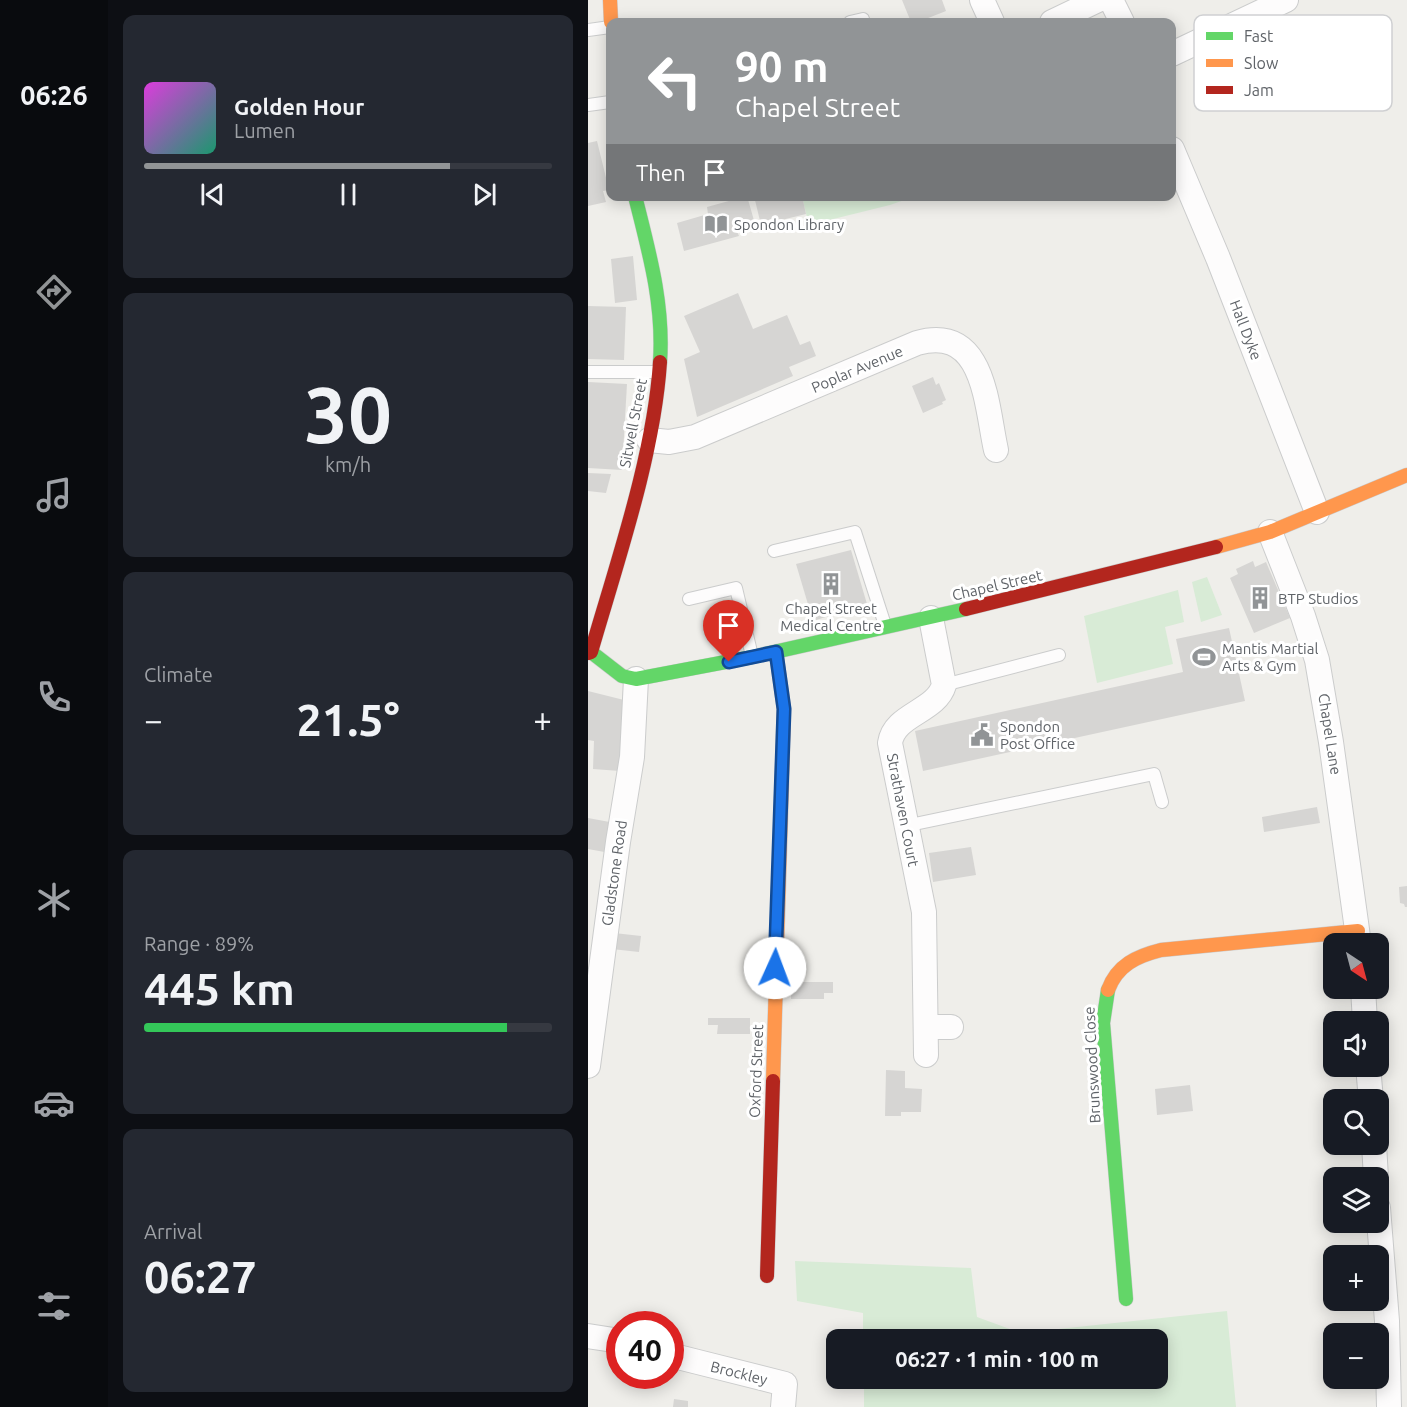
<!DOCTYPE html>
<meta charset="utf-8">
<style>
body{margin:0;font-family:Ubuntu,sans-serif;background:#242831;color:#f1f3f6;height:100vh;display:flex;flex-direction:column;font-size:22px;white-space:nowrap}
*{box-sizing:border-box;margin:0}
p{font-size:20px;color:#9ea1a6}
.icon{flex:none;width:33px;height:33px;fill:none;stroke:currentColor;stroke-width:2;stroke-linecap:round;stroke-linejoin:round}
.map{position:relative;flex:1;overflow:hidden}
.side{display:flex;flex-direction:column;gap:15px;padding:15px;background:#0d0f14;width:480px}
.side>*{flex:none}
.hud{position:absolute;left:18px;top:18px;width:570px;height:183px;border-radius:12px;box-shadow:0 3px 15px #0003;background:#919496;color:#fff;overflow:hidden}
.needle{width:39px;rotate:144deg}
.tools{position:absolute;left:735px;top:933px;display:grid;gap:12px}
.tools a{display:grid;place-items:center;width:66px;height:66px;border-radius:12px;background:#171b24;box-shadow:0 3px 15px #0003;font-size:30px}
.speed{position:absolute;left:18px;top:1311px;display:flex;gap:12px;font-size:30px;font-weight:700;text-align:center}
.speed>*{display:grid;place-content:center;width:78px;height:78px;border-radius:50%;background:#171b24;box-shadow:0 3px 15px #0003;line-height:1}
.speed .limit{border:9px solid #d22;background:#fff;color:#111}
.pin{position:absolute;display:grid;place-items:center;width:51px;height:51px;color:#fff;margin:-62px -26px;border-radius:50% 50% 50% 0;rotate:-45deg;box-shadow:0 0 6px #0007}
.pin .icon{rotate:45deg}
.me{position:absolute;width:66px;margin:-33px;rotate:2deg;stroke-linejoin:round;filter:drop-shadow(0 0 4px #0008)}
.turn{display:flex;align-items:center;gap:21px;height:126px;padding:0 30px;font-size:27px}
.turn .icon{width:78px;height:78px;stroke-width:2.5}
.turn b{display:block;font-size:42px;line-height:51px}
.then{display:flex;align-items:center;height:57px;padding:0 30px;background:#0003;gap:12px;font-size:22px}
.big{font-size:45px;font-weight:700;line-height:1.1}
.side .tile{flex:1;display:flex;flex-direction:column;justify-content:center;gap:9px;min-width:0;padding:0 21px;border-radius:12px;background:#242831}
.side .dial{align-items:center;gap:0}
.dial b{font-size:78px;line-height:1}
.song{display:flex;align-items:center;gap:18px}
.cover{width:72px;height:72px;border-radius:9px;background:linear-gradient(135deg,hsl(300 70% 55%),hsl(160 70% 35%))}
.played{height:6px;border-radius:3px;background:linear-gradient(90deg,#919496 75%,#363941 75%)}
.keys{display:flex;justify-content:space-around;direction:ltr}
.heat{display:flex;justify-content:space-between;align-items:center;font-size:33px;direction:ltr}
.charge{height:9px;border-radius:4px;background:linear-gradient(90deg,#34c759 89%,#363941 0)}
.trip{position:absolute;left:238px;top:1329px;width:342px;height:60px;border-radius:12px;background:#171b24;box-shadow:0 3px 15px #0003;font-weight:700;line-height:60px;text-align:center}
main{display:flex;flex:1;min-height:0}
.tab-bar{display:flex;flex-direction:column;width:108px;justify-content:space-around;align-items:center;background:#090b0e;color:#9ea1a6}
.tab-bar .icon{width:42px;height:42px}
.tab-bar .on{color:#919496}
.tab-bar b{font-size:27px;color:#f1f3f6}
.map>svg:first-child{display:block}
</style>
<main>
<nav class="tab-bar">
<b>06:26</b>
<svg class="icon on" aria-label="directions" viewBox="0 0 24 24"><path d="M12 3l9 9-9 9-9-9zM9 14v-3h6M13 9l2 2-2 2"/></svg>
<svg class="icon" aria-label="music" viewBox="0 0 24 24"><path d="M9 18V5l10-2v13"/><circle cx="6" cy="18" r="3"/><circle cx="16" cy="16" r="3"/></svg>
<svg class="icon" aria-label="phone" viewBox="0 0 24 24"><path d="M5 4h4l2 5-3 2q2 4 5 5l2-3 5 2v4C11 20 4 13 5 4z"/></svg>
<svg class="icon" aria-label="climate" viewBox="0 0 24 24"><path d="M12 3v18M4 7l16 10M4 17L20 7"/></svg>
<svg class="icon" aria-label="car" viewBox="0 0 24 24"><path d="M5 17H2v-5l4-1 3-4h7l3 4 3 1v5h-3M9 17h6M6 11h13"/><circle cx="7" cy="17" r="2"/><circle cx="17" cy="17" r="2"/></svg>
<svg class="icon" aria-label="filters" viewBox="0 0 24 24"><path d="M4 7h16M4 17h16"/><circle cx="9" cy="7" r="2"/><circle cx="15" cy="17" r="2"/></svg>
</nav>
<section class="side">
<div class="tile">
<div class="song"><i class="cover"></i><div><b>Golden Hour</b><p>Lumen</p></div></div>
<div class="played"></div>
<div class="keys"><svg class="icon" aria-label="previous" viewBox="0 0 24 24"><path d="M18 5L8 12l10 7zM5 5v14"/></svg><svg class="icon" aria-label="pause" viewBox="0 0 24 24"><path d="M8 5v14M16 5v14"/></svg><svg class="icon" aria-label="next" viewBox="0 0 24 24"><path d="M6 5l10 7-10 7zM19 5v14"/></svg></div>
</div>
<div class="tile dial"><b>30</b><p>km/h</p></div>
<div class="tile"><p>Climate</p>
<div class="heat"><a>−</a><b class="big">21.5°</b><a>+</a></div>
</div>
<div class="tile"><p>Range · 89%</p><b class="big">445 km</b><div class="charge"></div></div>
<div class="tile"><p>Arrival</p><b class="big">06:27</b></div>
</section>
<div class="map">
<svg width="819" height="1407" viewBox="0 0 819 1407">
<rect width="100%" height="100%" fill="#efeeea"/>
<!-- green -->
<g fill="#d8ebd6">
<path d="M214,197H325L302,205L221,225Z"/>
<path d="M619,577L634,615L613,622L604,582Z"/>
<path d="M590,590L596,622L577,627L585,664L509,683L496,616Z"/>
<path d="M207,1261L383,1268L389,1317L433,1333L639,1311L648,1407H276V1379L570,1378V1340L275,1339V1313L209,1301Z"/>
</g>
<!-- building -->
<g fill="#d6d5d3">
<path d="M314,0H354L358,11L330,22H323Z"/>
<path d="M9,141L21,190L15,191L18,202L0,206V143Z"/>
<path d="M159,196L167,224L148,229L151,236L96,251L89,223L120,214L119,207Z"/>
<path d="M166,196H214L218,214L173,225Z"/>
<path d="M45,256L49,300L27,303L23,259Z"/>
<path d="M150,293L165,329L199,315L212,345L222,341L228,356L201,367L205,376L109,417L96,359L112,352L96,316Z"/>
<path d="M0,306L38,307L36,360L0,359Z"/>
<path d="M345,377L348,385L351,383L358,400L354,402L355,404L335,413L324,386Z"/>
<path d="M0,382L39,384L34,470L0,468Z"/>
<path d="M0,473L23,474L18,493L0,491Z"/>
<path d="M263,550L279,604L225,621L208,564Z"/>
<path d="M665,561L667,567L678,562L702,618L666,633L642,578L650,574L648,569Z"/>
<path d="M641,628L657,701L335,771L327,731L595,672L588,639Z"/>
<path d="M0,691L36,700L32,771L5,769L6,741L0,740Z"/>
<path d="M729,807L732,823L676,832L674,817Z"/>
<path d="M0,818L27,823L22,853L0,849Z"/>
<path d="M383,847L388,875L345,882L341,853Z"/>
<path d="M819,886V907H817L816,904L812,903L811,887Z"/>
<path d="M26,933L53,936L51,952L24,949Z"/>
<path d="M203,982H245V993H236V999H203Z"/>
<path d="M120,1018H162V1034H129L130,1025H120Z"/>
<path d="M298,1070L317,1071V1088L334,1089L333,1112H313V1116H297Z"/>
<path d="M602,1085L605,1111L569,1115L567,1089Z"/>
<path d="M86,1399L100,1401V1407H85Z"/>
</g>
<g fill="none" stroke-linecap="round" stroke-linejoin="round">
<!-- lane casing -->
<g stroke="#cbcccc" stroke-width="14">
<g id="lane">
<path d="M262,22L275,19"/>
<path d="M0,30L22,27"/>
<path d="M0,105L22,102"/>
<path d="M0,372H71"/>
<path d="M186,551L267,532L297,625"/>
<path d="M101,599L148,588L164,656"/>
<path d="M356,685L471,655"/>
<path d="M317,826L566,774L574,802"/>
</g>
</g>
<!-- street casing -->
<g stroke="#cbcccc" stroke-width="26">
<g id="street">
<path d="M394,0L404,22"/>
<path d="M523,0L534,22"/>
<path d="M464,22L510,0"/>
<path d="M584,54L698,0"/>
<path d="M584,149L630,258L729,512"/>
<path d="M61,440L81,442L107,437L329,343C397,324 398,405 408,450"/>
<path d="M682,532L715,616L729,660L743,742L771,944"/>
<path d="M775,988L777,1022"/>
<path d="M338,1027H363"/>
<path d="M338,1055L336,912L302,743C306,714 348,712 356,685L343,618"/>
<path d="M0,1066L30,842L44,757L48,679"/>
<path d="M780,1066L783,1100"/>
<path d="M786,1144L788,1178"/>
<path d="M790,1208L799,1321L801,1407"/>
<path d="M0,1336L32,1341"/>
<path d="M82,1355L197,1384L195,1407"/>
</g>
</g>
<!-- fast casing -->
<g stroke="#cacacb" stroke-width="15">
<g id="fast">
<path d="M47,196C61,252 76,304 72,362"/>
<path d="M3,652L34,676L48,679L164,657L378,609"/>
<path d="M520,990L515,1023L538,1299"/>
</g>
</g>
<!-- slow casing -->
<g stroke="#cacacb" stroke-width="15">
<g id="slow">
<path d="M22,0L23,22"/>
<path d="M628,547L682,532L819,475"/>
<path d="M520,990C529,965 549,956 573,950L770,931"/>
<path d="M185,1081L196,709L188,652"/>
</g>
</g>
<!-- jam casing -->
<g stroke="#cacacb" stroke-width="15">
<g id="jam">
<path d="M378,609L628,547"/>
<path d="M0,653L3,652C29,562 66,455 72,362"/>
<path d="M179,1276L185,1081"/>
</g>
</g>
<!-- lane -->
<use href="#lane" stroke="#fdfcfc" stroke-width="12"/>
<!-- street -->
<use href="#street" stroke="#fdfcfc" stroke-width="24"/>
<!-- fast -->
<use href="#fast" stroke="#63d668" stroke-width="14"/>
<!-- slow -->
<use href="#slow" stroke="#ff974d" stroke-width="14"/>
<!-- jam -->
<use href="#jam" stroke="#b3261e" stroke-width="14"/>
</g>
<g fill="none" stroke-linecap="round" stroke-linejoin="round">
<!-- route casing -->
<g stroke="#114b97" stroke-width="15">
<path id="route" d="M141,662L188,652L196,709L187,968"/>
</g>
<!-- route -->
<use href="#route" stroke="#1a73e8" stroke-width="10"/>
</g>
<!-- icons -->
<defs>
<g id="library-bare" transform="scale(1.8)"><path d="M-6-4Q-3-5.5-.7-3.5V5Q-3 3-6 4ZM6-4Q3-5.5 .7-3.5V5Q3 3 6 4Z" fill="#919496" stroke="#fff" stroke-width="2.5" paint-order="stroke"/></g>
<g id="building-bare" transform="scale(1.8)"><path d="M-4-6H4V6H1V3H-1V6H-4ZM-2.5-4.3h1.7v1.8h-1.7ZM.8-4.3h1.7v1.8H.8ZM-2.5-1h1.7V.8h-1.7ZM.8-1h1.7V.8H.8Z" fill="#919496" stroke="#fff" stroke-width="2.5" paint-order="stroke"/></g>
<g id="stadium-bare" transform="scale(1.8)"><path d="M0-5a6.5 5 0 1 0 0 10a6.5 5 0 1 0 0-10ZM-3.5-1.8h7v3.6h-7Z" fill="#919496" stroke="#fff" stroke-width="2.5" paint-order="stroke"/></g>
<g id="civic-bare" transform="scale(1.8)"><path d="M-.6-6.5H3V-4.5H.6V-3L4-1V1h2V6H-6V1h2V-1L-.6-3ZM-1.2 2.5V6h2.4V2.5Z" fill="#919496" stroke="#fff" stroke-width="2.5" paint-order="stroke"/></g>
</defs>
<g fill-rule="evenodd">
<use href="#library-bare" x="128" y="224"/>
<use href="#building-bare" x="243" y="584"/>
<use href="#building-bare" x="672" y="598"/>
<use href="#stadium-bare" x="616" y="657"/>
<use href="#civic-bare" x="394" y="735"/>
</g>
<g text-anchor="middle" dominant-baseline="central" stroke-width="6" stroke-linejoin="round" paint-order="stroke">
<!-- poi labels -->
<g font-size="15" fill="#5f6368" stroke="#fff" text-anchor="start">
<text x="146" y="224">Spondon Library</text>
<text x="690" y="598">BTP Studios</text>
<text x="243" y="608" text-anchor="middle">Chapel Street<tspan x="243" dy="17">Medical Centre</tspan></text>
<text x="634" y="648">Mantis Martial<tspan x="634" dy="17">Arts &amp; Gym</tspan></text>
<text x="412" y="726">Spondon<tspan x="412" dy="17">Post Office</tspan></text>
</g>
<!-- street labels -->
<g font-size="15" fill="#5f6368" stroke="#fff">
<text transform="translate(658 330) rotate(69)">Hall Dyke</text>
<text transform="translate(269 369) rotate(-23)">Poplar Avenue</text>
<text transform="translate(45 423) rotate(-79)">Sitwell Street</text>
<text transform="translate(409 585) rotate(-13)">Chapel Street</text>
<text transform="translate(742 734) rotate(81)">Chapel Lane</text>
<text transform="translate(315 810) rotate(79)">Strathaven Court</text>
<text transform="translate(26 873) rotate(-82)">Gladstone Road</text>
<text transform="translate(504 1065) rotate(-93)">Brunswood Close</text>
<text transform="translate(168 1071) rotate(-88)">Oxford Street</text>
<text transform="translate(151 1373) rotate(14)">Brockley</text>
</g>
</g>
<!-- legend -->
<rect x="606" y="15" width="198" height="96" rx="9" fill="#fff" stroke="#cfd0d2" stroke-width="1.5"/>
<rect x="618" y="32" width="27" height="8" fill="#63d668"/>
<rect x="618" y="59" width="27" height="8" fill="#ff974d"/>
<rect x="618" y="86" width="27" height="8" fill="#b3261e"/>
<g font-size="16" fill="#5f6368">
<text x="656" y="42">Fast</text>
<text x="656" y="69">Slow</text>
<text x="656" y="96">Jam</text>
</g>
</svg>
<div class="tools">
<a><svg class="needle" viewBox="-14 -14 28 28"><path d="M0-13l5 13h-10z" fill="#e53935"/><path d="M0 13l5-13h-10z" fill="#9ea1a6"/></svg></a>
<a><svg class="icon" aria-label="sound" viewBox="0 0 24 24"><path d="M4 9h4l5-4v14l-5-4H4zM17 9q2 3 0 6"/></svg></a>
<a><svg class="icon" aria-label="search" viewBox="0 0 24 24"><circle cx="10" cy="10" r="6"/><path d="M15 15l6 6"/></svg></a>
<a><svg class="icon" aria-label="layers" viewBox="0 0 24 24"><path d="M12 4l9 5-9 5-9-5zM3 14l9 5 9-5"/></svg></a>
<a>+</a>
<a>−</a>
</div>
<div class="speed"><div class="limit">40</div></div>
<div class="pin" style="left:141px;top:662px;background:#d93025"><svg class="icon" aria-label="arrive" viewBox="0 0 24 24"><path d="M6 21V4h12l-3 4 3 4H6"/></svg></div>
<svg class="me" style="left:187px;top:968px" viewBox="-20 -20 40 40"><circle r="19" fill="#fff"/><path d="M0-13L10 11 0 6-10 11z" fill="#1a73e8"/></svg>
<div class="trip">06:27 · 1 min · 100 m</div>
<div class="hud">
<div class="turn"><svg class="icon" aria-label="left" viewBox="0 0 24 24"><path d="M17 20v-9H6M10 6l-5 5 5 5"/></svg><div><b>90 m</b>Chapel Street</div></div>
<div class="then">Then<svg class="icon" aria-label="arrive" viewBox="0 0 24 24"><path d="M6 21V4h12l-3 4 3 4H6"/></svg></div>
</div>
</div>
</main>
